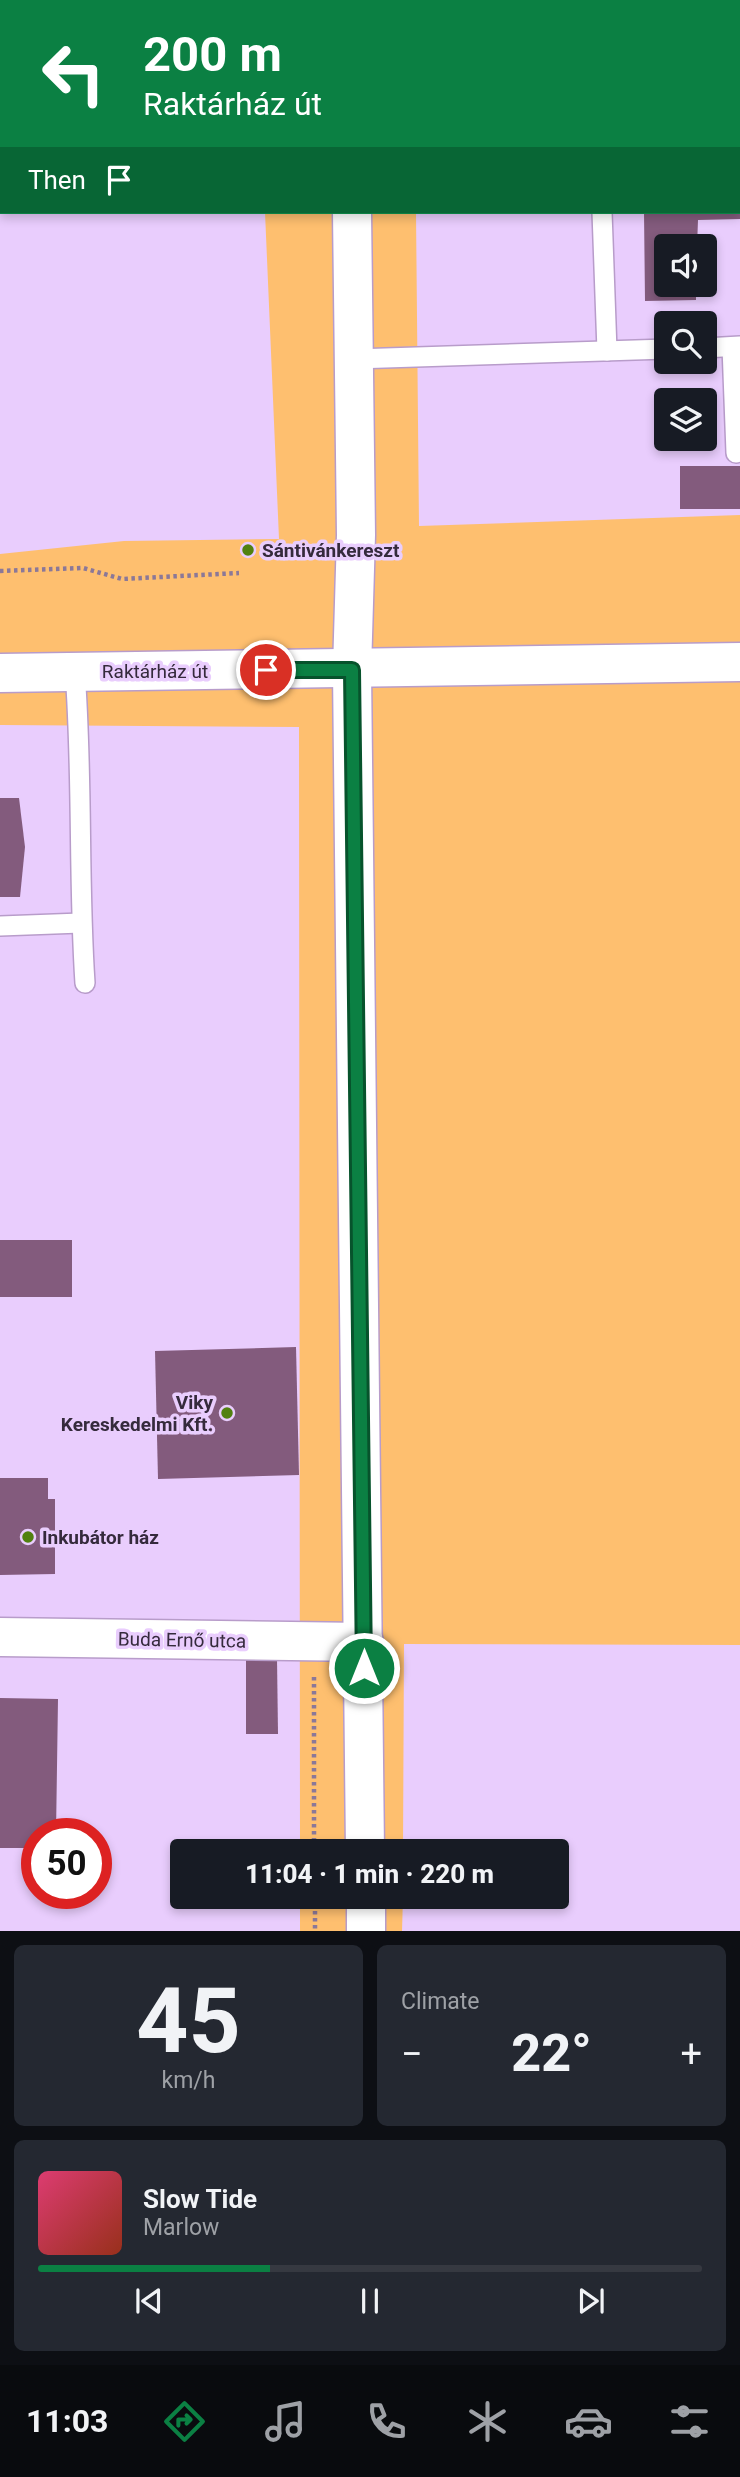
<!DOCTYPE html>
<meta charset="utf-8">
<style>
body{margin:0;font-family:Roboto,sans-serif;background:#242831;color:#f1f3f6;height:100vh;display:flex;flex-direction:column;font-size:26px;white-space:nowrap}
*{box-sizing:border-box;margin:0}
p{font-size:23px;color:#9ea1a6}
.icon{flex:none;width:38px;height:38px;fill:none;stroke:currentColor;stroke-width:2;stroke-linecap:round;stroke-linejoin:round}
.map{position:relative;height:1931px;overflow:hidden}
.side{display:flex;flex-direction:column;gap:14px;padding:14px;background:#0d0f14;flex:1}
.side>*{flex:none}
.banner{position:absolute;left:0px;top:0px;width:740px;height:214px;box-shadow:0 4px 10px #0003;background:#0b8043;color:#fff;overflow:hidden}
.controls{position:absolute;left:654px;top:234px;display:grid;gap:14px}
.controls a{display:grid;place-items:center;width:63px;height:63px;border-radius:7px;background:#171b24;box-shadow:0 4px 10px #0003;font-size:35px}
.speed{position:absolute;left:21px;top:1818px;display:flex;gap:14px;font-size:35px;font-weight:700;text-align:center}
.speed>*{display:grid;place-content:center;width:91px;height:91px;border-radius:50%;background:#171b24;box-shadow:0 4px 10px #0003;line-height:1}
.speed .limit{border:10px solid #d22;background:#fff;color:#111}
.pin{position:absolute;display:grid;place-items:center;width:60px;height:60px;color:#fff;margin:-30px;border:4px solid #fff;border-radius:50%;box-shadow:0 2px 7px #0007}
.me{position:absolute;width:77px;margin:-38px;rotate:0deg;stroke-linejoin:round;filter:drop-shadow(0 0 5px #0008)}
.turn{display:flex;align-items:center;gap:24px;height:147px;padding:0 28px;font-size:32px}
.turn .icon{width:91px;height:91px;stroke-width:2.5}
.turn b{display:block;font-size:49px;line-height:60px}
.then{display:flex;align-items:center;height:66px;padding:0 28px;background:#0003;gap:14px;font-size:26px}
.big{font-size:52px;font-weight:800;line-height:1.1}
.side .widget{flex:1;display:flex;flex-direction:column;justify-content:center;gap:10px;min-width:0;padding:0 24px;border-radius:10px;background:#242831}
.side .dial{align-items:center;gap:0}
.dial b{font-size:91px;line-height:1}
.song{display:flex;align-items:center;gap:21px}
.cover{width:84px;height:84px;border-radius:10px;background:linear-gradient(135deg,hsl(340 70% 55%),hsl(10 70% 35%))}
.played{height:7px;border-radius:4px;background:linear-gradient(90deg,#0b8043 35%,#363941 35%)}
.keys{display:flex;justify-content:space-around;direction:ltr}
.heat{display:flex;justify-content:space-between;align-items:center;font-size:38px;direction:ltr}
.side .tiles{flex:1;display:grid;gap:14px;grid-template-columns:1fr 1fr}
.widget:last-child{grid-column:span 2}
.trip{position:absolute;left:170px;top:1839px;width:399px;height:70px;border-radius:7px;background:#171b24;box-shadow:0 4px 10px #0003;font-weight:800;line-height:70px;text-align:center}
.tabs{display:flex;height:112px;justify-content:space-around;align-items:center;background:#090b0e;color:#9ea1a6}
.tabs .icon{width:49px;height:49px}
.tabs .current{color:#0b8043}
.tabs b{font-size:32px;color:#f1f3f6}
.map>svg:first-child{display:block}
</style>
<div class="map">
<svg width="740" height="1931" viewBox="0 0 740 1931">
<rect width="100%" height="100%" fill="#e9cdfd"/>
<!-- green -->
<g fill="#febf6f">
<path d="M265,212H416L419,526L740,515V1645L404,1644L403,1851H300L299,727L0,725V554L124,541L279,539Z"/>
<path d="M300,1897H403L402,1931H300Z"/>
</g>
<!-- building -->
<g fill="#835b7d">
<path d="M644,212H740V219L698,220L697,247H667V285H696V300L645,301Z"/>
<rect x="680" y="466" width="60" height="43"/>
<path d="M0,798H19L25,847L20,897H0Z"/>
<rect x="0" y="1240" width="72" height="57"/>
<path d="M296,1347L299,1475L158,1479L155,1351Z"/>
<path d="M0,1478H48V1499H55V1574L0,1575Z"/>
<path d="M277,1658L278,1734H246V1659Z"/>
<path d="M0,1698L58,1699L56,1834H37V1848H0Z"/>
</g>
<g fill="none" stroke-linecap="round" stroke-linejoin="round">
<!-- service casing -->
<g stroke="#b89cca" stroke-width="22">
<g id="service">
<path d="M548,0V2"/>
<path d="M602,212L607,351"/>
<path d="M732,347L736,453"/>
<path d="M705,348L740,346"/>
<path d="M354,359L667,349"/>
<path d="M75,672C83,776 78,880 85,983"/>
<path d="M0,926L81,923"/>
</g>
</g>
<!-- minor casing -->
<g stroke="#b89cca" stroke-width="41">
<g id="minor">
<path d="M0,673L740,662"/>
<path d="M0,1637L364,1642"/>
</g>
</g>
<!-- secondary casing -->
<g stroke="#b89cca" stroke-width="41">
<g id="secondary">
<path d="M350,0V2"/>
<path d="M352,212L356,535L352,670L365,1852"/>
<path d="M366,1897V1931"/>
</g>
</g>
<!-- path -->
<g stroke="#8b7898" stroke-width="4.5" stroke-dasharray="3.5 3.5" stroke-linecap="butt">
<path d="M0,571L83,568L122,579L239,573"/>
<path d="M314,1677V1852"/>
<path d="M315,1897V1931"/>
</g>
<!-- service -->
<use href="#service" stroke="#fff" stroke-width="19"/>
<!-- minor -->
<use href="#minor" stroke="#fff" stroke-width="38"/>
<!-- secondary -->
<use href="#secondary" stroke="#fff" stroke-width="38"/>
</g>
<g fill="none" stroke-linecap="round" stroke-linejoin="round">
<!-- route casing -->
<g stroke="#07532c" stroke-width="18">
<path id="route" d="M266,670H352L364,1668"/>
</g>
<!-- route -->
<use href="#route" stroke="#0b8043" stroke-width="12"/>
</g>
<!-- markers -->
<g fill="#518110" stroke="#e9cdfd" stroke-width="2.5">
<circle cx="248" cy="550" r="7"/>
<circle cx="227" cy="1413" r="7"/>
<circle cx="28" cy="1537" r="7"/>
</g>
<g text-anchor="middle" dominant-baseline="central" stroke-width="7" stroke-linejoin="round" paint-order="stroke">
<!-- poi labels -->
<g font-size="19" font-weight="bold" fill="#352a3c" stroke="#e9cdfd" text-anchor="start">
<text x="262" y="550">Sántivánkereszt</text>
<text x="213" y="1402" text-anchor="end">Viky<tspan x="213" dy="22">Kereskedelmi Kft.</tspan></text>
<text x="42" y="1537">Inkubátor ház</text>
</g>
<!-- street labels -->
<g font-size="19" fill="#352a3c" stroke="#e9cdfd">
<text x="155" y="671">Raktárház út</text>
<text transform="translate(182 1640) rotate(1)">Buda Ernő utca</text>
</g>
</g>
</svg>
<div class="controls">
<a><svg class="icon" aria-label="sound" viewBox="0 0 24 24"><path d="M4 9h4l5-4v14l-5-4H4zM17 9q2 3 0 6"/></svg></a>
<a><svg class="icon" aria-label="search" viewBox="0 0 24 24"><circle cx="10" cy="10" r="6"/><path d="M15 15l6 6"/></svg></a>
<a><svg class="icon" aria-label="layers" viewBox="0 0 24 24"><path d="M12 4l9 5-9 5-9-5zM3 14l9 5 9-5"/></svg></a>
</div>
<div class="speed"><div class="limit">50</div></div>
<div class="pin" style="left:266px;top:670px;background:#d93025"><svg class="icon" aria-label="arrive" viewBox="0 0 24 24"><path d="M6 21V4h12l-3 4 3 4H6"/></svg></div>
<svg class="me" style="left:364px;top:1668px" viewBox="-20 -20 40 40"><circle r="17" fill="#0b8043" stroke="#fff" stroke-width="3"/><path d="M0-11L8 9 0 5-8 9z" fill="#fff"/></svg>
<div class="trip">11:04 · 1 min · 220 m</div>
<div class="banner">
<div class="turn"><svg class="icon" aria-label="left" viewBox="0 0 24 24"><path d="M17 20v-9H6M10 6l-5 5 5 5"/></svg><div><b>200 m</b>Raktárház út</div></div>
<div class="then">Then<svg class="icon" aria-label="arrive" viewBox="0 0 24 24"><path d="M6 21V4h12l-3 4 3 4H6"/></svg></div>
</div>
</div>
<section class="side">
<div class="tiles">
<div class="widget dial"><b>45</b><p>km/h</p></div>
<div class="widget"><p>Climate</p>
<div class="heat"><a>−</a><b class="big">22°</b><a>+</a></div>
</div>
<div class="widget">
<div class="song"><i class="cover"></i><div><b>Slow Tide</b><p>Marlow</p></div></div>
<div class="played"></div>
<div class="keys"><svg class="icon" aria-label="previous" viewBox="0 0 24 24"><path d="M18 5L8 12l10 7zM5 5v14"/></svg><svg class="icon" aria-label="pause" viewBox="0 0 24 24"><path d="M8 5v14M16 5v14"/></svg><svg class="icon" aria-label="next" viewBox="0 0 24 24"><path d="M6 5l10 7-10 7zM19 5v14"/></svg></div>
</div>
</div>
</section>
<nav class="tabs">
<b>11:03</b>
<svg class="icon current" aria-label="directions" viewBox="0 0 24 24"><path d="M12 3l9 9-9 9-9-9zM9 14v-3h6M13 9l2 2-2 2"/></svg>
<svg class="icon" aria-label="music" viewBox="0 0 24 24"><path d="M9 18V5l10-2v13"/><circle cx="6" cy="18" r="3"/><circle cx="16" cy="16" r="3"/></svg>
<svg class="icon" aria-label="phone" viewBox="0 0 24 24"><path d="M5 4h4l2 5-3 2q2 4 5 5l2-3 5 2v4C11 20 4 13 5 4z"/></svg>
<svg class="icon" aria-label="climate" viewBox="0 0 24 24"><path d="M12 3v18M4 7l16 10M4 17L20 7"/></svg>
<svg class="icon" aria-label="car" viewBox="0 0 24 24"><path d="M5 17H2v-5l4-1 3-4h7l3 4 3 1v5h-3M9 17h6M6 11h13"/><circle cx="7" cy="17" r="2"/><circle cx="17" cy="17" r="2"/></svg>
<svg class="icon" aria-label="filters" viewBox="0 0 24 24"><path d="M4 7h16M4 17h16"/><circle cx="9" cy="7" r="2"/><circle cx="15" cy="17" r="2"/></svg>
</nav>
